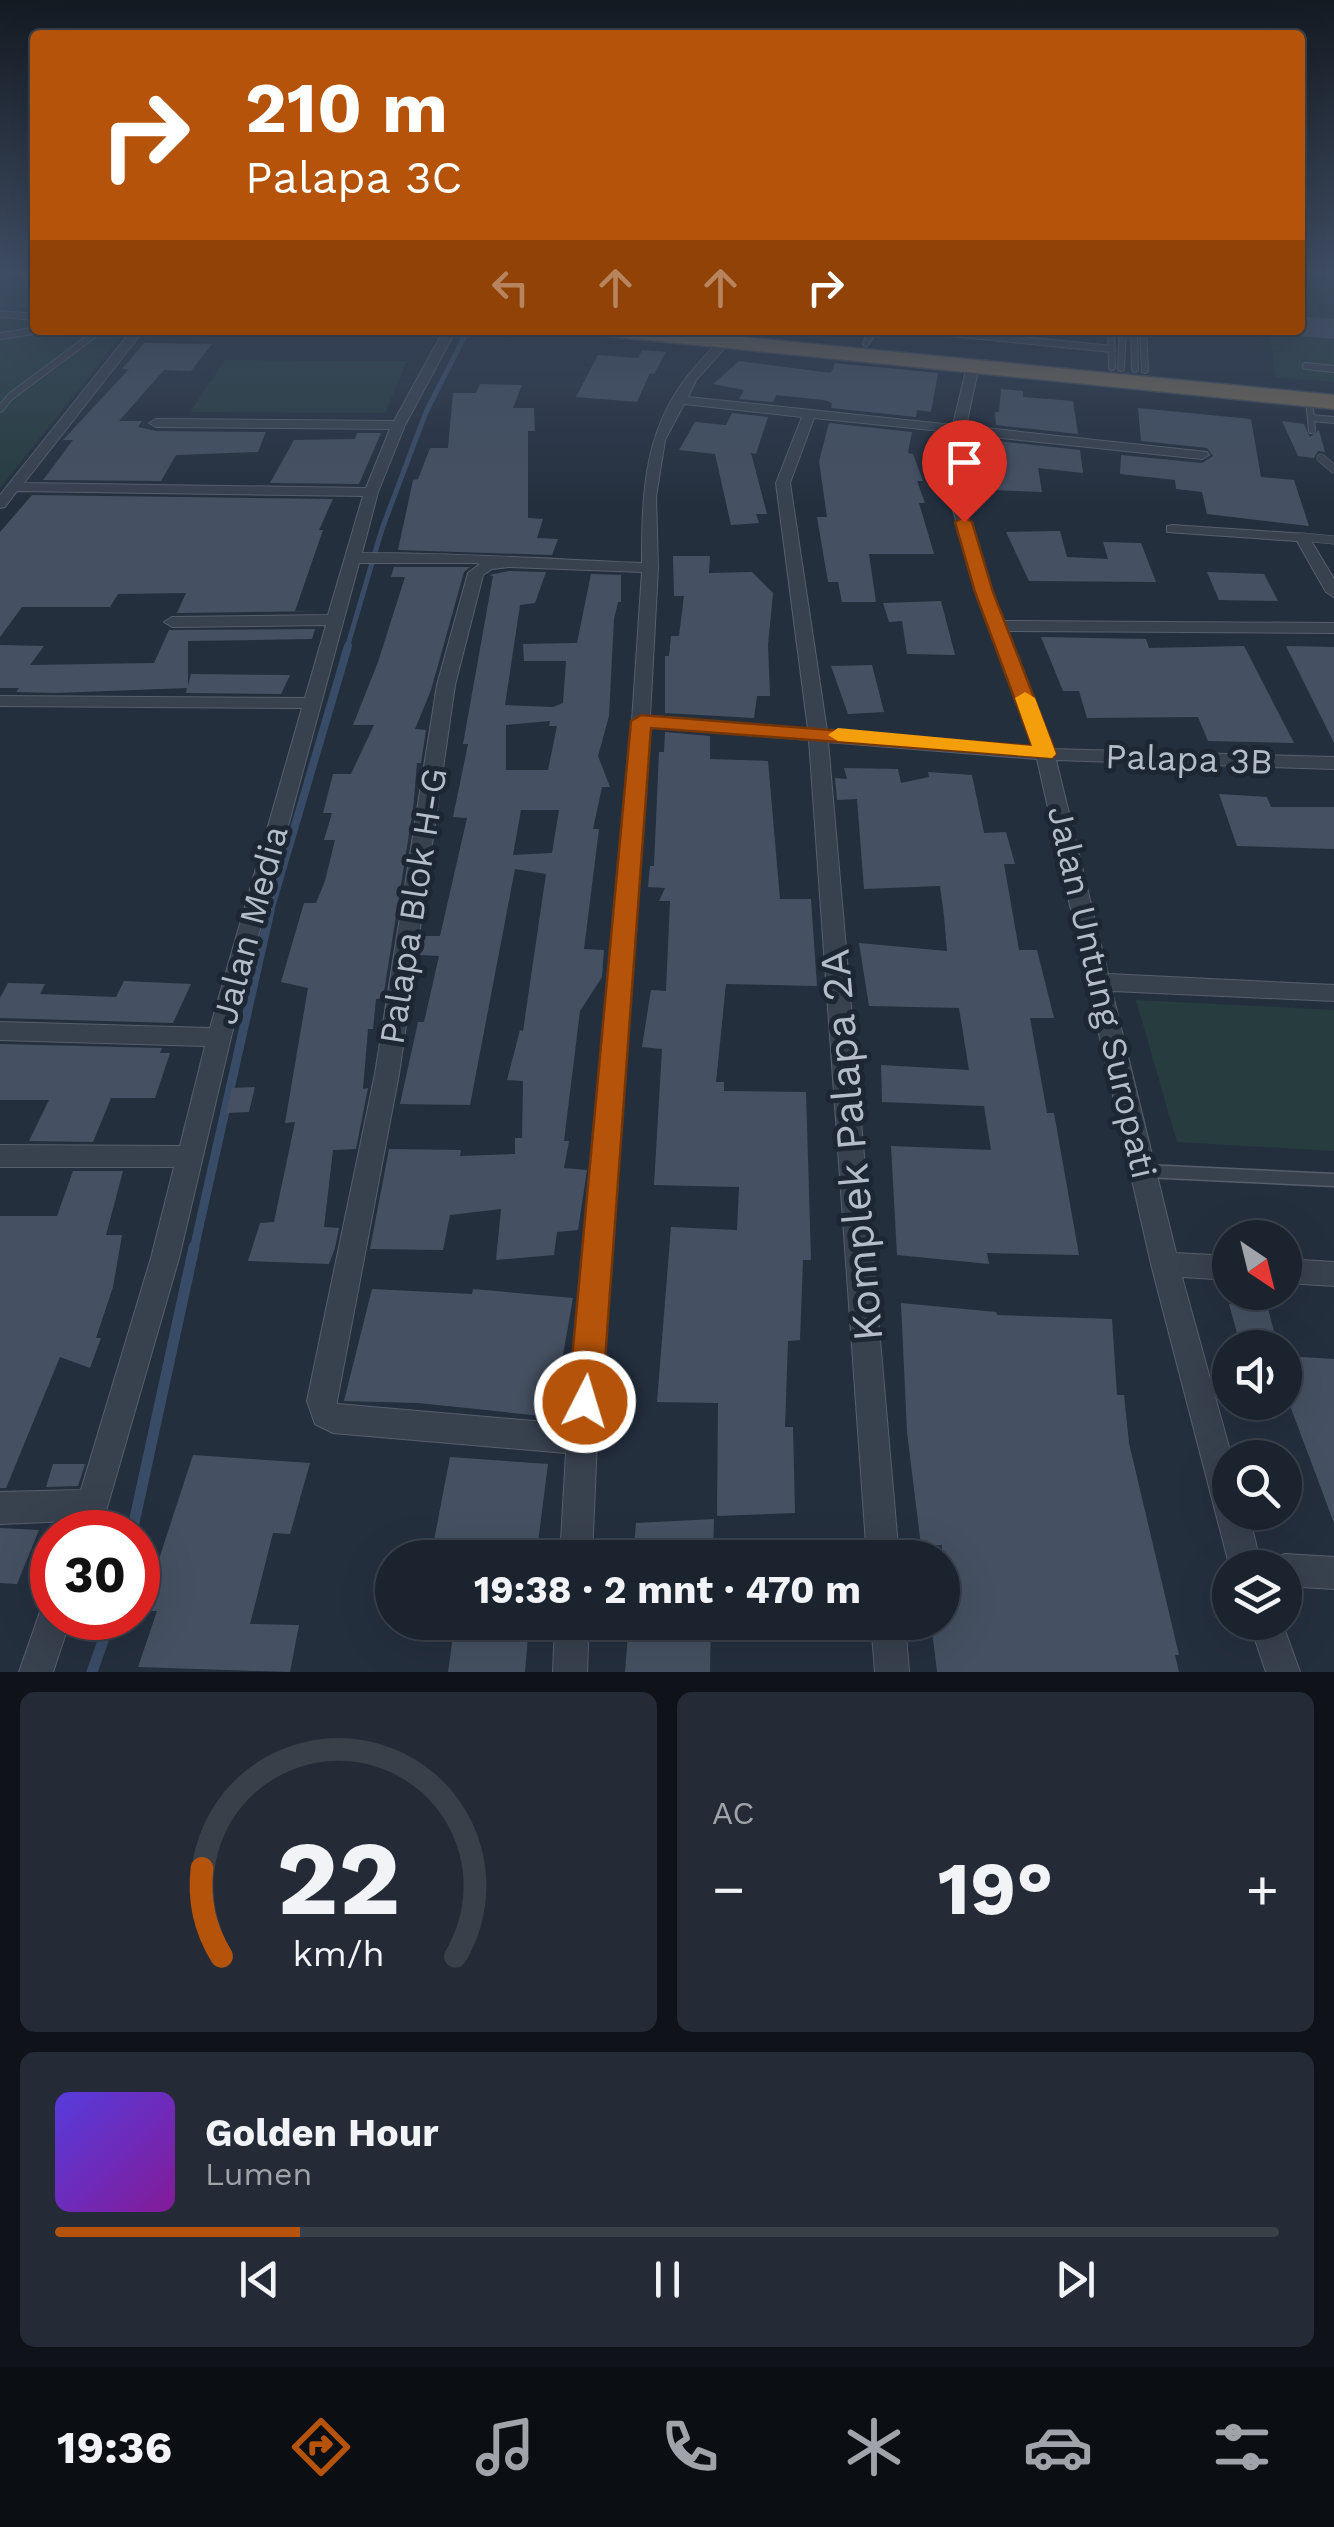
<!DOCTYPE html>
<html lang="id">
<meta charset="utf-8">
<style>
body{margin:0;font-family:"Work Sans",sans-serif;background:#242b36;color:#f1f3f6;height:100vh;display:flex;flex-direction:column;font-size:38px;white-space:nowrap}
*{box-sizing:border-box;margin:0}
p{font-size:32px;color:#a0a4aa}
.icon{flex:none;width:55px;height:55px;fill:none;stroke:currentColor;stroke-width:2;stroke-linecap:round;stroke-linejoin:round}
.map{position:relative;height:1672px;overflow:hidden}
.side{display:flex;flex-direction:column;gap:20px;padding:20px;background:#0f1319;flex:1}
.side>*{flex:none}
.top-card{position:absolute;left:30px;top:30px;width:1275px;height:305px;border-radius:10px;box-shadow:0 10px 40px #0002,0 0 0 2px #39404a;background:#b45309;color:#fff;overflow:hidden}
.needle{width:65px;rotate:145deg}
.fabs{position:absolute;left:1212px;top:1220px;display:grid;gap:20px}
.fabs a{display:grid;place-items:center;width:90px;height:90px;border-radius:50%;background:#1b232e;box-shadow:0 10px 40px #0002,0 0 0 2px #39404a;font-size:50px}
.speed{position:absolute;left:30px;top:1510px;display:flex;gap:20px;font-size:50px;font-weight:700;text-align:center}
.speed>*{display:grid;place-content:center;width:130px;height:130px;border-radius:50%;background:#1b232e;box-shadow:0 10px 40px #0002,0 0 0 2px #39404a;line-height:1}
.speed .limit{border:15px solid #d22;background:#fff;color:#111}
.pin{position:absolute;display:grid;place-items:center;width:85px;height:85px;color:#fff;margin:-102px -42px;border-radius:50% 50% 50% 0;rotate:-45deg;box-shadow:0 0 10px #0007}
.pin .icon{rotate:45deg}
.me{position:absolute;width:110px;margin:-55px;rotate:5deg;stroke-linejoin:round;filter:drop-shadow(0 0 8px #0008)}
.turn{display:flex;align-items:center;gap:35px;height:210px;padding:0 50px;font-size:45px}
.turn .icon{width:130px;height:130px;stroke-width:2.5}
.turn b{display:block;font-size:70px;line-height:85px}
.lanes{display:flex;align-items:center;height:95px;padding:0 50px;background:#0003;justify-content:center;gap:50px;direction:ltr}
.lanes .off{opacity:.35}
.big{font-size:75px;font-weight:700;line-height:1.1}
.side .tile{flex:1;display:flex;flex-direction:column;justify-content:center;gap:15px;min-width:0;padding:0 35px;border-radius:15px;background:#242b36}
.side .dial{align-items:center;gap:0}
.dial svg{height:260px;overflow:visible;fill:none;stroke:#39404a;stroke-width:7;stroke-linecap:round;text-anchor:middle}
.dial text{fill:#f1f3f6;stroke:none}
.song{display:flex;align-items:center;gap:30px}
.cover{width:120px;height:120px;border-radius:15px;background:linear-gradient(135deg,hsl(250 70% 55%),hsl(290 70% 35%))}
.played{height:10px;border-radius:5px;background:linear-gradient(90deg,#b45309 20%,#39404a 20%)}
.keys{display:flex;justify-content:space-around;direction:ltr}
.heat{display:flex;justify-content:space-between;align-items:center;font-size:55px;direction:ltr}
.side .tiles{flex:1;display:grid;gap:20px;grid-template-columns:1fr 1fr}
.tile:last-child{grid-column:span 2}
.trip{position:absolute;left:375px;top:1540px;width:585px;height:100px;border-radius:50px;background:#1b232e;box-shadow:0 10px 40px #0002,0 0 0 2px #39404a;font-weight:700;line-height:100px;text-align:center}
.tab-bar{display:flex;height:160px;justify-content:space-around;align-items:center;background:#0b0e12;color:#a0a4aa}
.tab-bar .icon{width:70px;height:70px}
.tab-bar .on{color:#b45309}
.tab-bar b{font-size:45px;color:#f1f3f6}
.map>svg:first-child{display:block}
</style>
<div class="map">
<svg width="1334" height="1672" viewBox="0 0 1334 1672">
<rect width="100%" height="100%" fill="#242f3e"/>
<!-- green -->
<g fill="#263c3f">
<path d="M1324,274L1334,275V382L1275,377L1270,330H1300V282L1325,283Z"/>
<path d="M0,278L35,282V309L0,307Z"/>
<path d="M0,319L35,321V330L125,331L0,488Z"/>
<path d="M225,360L407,361L385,413L190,412Z"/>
<path d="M1136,1000L1334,1010V1151L1177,1142Z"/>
</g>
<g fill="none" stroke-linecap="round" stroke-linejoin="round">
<!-- stream-far3 -->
<path stroke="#394c67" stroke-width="5" d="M347,648L382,529L426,412L468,330"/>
<!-- stream-far2 -->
<path stroke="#394c67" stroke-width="8" d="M269,914L348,646"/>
<!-- stream-far1 -->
<path stroke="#394c67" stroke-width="9" d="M194,1249L270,911"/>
<!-- stream -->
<g stroke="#394c67" stroke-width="11">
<path d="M132,1532L194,1247"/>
<path d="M92,1672L111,1618"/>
</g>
</g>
<!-- building -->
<g fill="#455162" fill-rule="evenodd">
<path d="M1300,316L1334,319V339L1300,336Z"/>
<path d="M144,343L212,344L191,371L164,370L119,421H142L138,427L156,431L266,432L258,452L176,455L161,481L43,480L73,440H63L129,369H122Z"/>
<path d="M642,350L666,352L654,374L650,373L637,402L576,397L598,355L638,358Z"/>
<path d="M739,361L831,373L835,363L938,373L931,412L917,410L916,417L831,408L832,403L824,400L776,395L773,402L739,399L744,390L713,384Z"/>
<path d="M480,384L522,385L513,408H534L535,431H528V518L543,519L537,538L558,539L552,555L398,550L413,480L418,479L430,448H448L453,393H476Z"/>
<path d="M1001,389L1023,391V397L1073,401L1078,434L996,425L995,412H999Z"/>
<path d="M1138,408L1251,419L1261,477L1294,480L1309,526L1207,514L1202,492L1176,489L1175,480L1120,474L1121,455L1202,463L1213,456L1207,448L1141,441Z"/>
<path d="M732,413L768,417L756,454L751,453L767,514H756L759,523L731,525L715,454L679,450L695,422L726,425Z"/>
<path d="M1282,421L1304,424L1310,437L1319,430L1325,452L1318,451L1314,458L1298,456Z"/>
<path d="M829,423L912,432L908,453L913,454L923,481H917L925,503H919L934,554H869L876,602H842L838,582H828L817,517H827L819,461Z"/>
<path d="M357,433H381L359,484L270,483L294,440L355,439Z"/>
<path d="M998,441L1080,450L1083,473L1038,468L1042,492L991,490L987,450L999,451Z"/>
<path d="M32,495L333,499L319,530H323L295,611H321L177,613L186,593L118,594L110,607H22L0,637V532Z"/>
<path d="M1060,531L1067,557L1108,559L1103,542L1141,543L1156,582L1029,581L1006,532Z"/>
<path d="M673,556H710L709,573L752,572L773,593L768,645L770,696H757L754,718L665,713V656H669L671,636H679L684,596H674Z"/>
<path d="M394,567H470L464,572L431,690L415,729L426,730L421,763H417L413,809L383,998L376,999L373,1029H368L363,1089L368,1088L356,1149L333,1150L324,1227L339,1228L335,1248L329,1264L248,1261L260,1223L274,1222L295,1122L285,1123L308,988L281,982L304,903H316L325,881L335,840H324L332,813H323L333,774H351L374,725H353L378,662L405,577H391Z"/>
<path d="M509,571L546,572L535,603L520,605L505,705L553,707L563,703L566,661H524L523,644L577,643L591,574L621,575V602H618L614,619L609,716L598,756L610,787H602L593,829H599L584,949L604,950L602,977L580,1011L564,1141H569L564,1168L587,1170L578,1230L557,1232L554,1255L496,1260L501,1209L450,1215L443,1250L370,1249L389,1149L461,1150L460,1156L515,1154V1138H522L523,1081L507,1080L520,1030L523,1031L546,874L515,869L470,1105L400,1104L418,1022H424L439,956L420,955L423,936H440L467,818L453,817L468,744H463L493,576L489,575ZM550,721L549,726H557L548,770H506V725ZM521,810H559L552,853L513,855Z"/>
<path d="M1207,572L1264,574L1278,601L1219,600Z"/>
<path d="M941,601L955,655L907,654L902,621L889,622L883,603Z"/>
<path d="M315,629L312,639L188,641V686L191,674L290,675L281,694L186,693L187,688L55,693L16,692L19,688H0V645L44,646L30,665L154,663L169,630Z"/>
<path d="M1041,637L1146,639L1149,648L1244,646L1294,743L1208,741L1198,717L1087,718L1079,691H1063Z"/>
<path d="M1286,646L1334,647V743Z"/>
<path d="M872,665L884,712L848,714L831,666Z"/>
<path d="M665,732L710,736V759L768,761L780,899H811L817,986L726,984L716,1082H724V1091L806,1092L811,1260H803L800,1340L788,1341L785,1427H793L795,1513L717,1516L718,1403L657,1402L671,1227L737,1230L739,1187L654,1185L662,1049L642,1047L651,990L666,991L670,901H659L665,888L648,887L650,866H654L659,752H664Z"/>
<path d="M844,768L898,769L901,783L929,777L928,772L972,775L984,833L1006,832L1015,864H1004L1019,950H1037L1054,1018H1030L1047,1113H1054L1079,1255L987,1253L989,1264L897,1255L891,1146L991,1150L984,1106L882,1102L881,1065L969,1070L959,1008L869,1006L859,943L947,951L944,916L940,886L864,889L857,799L837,800L835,778L847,779Z"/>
<path d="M1219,794L1267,797L1271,807H1334V849L1237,846Z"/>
<path d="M124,981L191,984L173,1023L0,1018V998L8,983L45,984L40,994L116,997Z"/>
<path d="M0,1044L162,1048L160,1053H170L155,1098H111L93,1142L29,1141L49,1100H0Z"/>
<path d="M255,1087L249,1112L226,1113L232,1088Z"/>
<path d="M73,1171H123L106,1235H122L113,1287L96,1338H101L90,1368L60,1357L6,1488H0V1216H57Z"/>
<path d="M372,1289L472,1294L473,1289L573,1298L552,1417L418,1403L344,1401Z"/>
<path d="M901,1303L996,1312L997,1315L1112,1319L1117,1395H1124L1129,1443L1179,1655H1175L1179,1672H937L931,1622H942V1545L921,1546L907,1432Z"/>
<path d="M1229,1304L1267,1305L1278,1346L1240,1344Z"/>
<path d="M1285,1356L1334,1359V1523L1289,1403L1285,1402Z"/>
<path d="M193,1455L310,1463L290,1534L273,1533L250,1624L299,1625L290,1672L138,1667L157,1611H142Z"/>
<path d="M450,1457L548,1464L536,1558L432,1551Z"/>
<path d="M53,1464H85L78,1486L46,1487Z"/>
<path d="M714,1519L713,1558H633L636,1523Z"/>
<path d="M0,1528L39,1530L17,1584L0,1583Z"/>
<path d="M455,1622L529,1625L525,1672H448Z"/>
<path d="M629,1622H711L710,1672H625Z"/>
</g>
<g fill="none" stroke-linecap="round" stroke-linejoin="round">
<!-- lane-far2 casing -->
<g stroke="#565f6c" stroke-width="8">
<g id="lane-far2">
<path d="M921,330L1112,349"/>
<path d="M1111,330L1112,367"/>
<path d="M1134,330L1135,369"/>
<path d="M1143,330L1145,370"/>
<path d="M0,336L40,330"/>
<path d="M866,343L874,330"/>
<path d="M1306,366L1334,369"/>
<path d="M1121,368L1123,330"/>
<path d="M1309,399L1312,430"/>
<path d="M0,409L11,396L100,330"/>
<path d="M1312,418L1334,420"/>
</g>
</g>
<!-- lane-far1 casing -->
<g stroke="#565f6c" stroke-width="9">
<g id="lane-far1">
<path d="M1321,458L1334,469"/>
<path d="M1302,537L1334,540"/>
</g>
</g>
<!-- lane casing -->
<g stroke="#565f6c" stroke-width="15">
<path id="lane" d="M1145,1171L1334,1180"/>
</g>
<!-- street casing -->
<g stroke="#565f6c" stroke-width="2">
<g id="street">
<path d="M0,311L35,314V320L0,317Z"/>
<path d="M132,330H144L24,483L366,488L390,429L156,427L149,423L156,419L394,421L444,330H456L405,425L378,492L362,553C456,553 548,559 642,563C642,489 644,424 697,365C705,356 713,345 724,338L730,342L696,380L688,397L953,425L967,366L973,362L979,366L966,426L1207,452L1209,455L1202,459L964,434C951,491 982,567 1003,621L1334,623V633L1007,631L1052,749L1334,757V769L1056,760L1108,974L1334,985V1001L1112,991L1176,1253L1230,1256V1280L1182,1277L1232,1458L1230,1512H1248L1262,1568H1230L1151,1264L1037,759L828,742L899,1558H867L809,740L650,727L597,1440L592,1558H560L566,1453L333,1433L315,1424L307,1401L375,1074L437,685L468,573L480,564L475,563H359L231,1037L179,1258L100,1532H68L71,1521L0,1524V1492L81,1490L151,1258L174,1167H0V1145L180,1146L205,1046L0,1040V1022L210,1028L302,708L0,706V696L305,698L326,625L172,627L164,622L172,617L328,615L363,496L17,491L5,507L0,508V495ZM684,404L802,417L776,483L808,729L650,716L658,568L656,497L665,440ZM814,418L951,432L946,452L947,488L976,592L1033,747L827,731L790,483ZM509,567L642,572L632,721L568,1424L337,1404V1401L399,1074L455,685L483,575L492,569Z"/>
<path d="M1172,525L1307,534L1334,579V597L1326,592L1297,541L1167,532V526Z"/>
<path d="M1285,1259L1334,1262V1286L1285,1283Z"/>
<path d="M1285,1554L1334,1557V1589L1285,1586V1568H1270L1274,1559Z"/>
<path d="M52,1602V1618H71L53,1672H19L42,1606Z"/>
<path d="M555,1622H589L587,1672H553Z"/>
<path d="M871,1622H905L909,1672H875Z"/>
<path d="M1249,1622H1282L1300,1672H1266Z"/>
</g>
</g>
<!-- highway casing -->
<g stroke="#434c59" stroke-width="3">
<g id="highway">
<path d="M22,271H35V277L24,275Z"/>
<path d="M597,330H669L1334,395V409L607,336Z"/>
</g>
</g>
<!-- lane-far2 -->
<use href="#lane-far2" stroke="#38414e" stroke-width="6"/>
<!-- lane-far1 -->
<use href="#lane-far1" stroke="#38414e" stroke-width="8"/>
<!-- lane -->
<use href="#lane" stroke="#38414e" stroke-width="12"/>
<!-- street -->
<use href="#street" fill="#38414e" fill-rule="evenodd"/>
<!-- highway -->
<use href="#highway" fill="#746855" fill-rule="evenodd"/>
</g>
<!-- sky -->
<linearGradient id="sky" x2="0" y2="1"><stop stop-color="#141a22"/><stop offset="0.54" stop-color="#3f4d63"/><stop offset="1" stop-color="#3f4d63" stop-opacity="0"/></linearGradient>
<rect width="1334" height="505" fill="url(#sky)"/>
<!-- route -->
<path fill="#b45309" stroke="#753606" stroke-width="2.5" d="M964,517L972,522L993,592L1056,754L1052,758L651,728L602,1402L597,1414L585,1419L573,1414L568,1402L631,721L641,715L1032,746L975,592L955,522Z"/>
<!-- slow -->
<path fill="#f59e0b" d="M1025,692L1035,698L1056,754L1052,758L838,741L828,735L838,728L1032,746L1015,698Z"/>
<g text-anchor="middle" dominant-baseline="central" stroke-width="10" stroke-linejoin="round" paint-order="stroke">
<!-- street labels -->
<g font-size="35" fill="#b4bcc9" stroke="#1d2633">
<text transform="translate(1189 759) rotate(2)">Palapa 3B</text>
<text transform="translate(413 906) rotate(-81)">Palapa Blok H-G</text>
<text transform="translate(250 925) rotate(-75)">Jalan Media</text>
<text transform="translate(1102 992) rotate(77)">Jalan Untung Suropati</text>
</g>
<!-- near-street labels -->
<g font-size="42" fill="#b4bcc9" stroke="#1d2633">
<text transform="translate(851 1145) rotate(-95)">Komplek Palapa 2A</text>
</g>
</g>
</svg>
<div class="fabs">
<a><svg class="needle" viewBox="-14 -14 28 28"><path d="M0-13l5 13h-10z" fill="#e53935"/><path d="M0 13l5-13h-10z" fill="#a0a4aa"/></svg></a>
<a><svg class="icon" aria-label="sound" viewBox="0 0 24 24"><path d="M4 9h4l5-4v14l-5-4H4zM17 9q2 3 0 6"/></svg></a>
<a><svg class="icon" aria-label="search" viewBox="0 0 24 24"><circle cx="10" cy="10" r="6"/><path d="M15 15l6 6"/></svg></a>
<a><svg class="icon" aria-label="layers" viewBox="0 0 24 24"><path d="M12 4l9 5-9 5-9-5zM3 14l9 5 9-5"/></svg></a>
</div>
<div class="speed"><div class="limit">30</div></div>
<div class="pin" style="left:964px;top:522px;background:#d93025"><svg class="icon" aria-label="arrive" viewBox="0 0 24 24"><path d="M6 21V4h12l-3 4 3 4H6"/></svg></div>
<svg class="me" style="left:585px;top:1402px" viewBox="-20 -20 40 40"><circle r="17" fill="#b45309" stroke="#fff" stroke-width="3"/><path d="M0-11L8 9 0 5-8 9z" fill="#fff"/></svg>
<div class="trip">19:38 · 2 mnt · 470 m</div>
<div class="top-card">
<div class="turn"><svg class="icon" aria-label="right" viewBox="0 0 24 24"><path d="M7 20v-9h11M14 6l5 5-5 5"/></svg><div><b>210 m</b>Palapa 3C</div></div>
<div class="lanes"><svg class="icon off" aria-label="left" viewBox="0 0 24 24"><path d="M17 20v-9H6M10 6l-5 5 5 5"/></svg><svg class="icon off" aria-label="ahead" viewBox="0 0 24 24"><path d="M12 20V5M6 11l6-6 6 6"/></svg><svg class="icon off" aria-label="ahead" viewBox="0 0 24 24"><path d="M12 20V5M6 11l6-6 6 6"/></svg><svg class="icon" aria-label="right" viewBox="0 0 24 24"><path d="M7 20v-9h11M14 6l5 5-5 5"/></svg></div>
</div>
</div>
<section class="side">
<div class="tiles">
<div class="tile dial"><svg viewBox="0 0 100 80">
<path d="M14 69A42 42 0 1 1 86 69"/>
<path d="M14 69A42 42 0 0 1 8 42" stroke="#b45309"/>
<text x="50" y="56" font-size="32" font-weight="700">22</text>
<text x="50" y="72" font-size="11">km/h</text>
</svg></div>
<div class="tile"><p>AC</p>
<div class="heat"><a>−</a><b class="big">19°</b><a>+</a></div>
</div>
<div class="tile">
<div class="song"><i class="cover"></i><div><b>Golden Hour</b><p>Lumen</p></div></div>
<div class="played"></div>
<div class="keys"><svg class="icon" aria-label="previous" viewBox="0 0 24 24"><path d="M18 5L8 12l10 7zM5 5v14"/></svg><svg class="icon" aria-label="pause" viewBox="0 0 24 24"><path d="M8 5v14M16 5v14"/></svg><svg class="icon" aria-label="next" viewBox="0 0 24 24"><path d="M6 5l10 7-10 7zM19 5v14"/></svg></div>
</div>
</div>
</section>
<nav class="tab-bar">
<b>19:36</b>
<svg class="icon on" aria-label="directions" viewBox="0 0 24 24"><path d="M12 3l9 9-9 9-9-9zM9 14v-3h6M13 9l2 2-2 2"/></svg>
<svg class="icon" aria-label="music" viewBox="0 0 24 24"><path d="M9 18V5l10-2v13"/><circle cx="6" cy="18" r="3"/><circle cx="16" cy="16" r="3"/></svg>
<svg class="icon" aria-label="phone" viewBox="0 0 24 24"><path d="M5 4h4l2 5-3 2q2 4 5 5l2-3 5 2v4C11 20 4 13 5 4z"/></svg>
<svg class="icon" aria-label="climate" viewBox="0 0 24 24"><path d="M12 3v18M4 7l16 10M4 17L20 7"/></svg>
<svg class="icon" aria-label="car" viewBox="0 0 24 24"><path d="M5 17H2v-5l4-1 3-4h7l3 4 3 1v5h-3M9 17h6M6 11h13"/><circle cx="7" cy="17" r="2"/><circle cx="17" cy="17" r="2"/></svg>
<svg class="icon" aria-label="filters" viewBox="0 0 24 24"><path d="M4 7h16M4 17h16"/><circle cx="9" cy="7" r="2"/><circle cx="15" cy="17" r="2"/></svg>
</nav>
